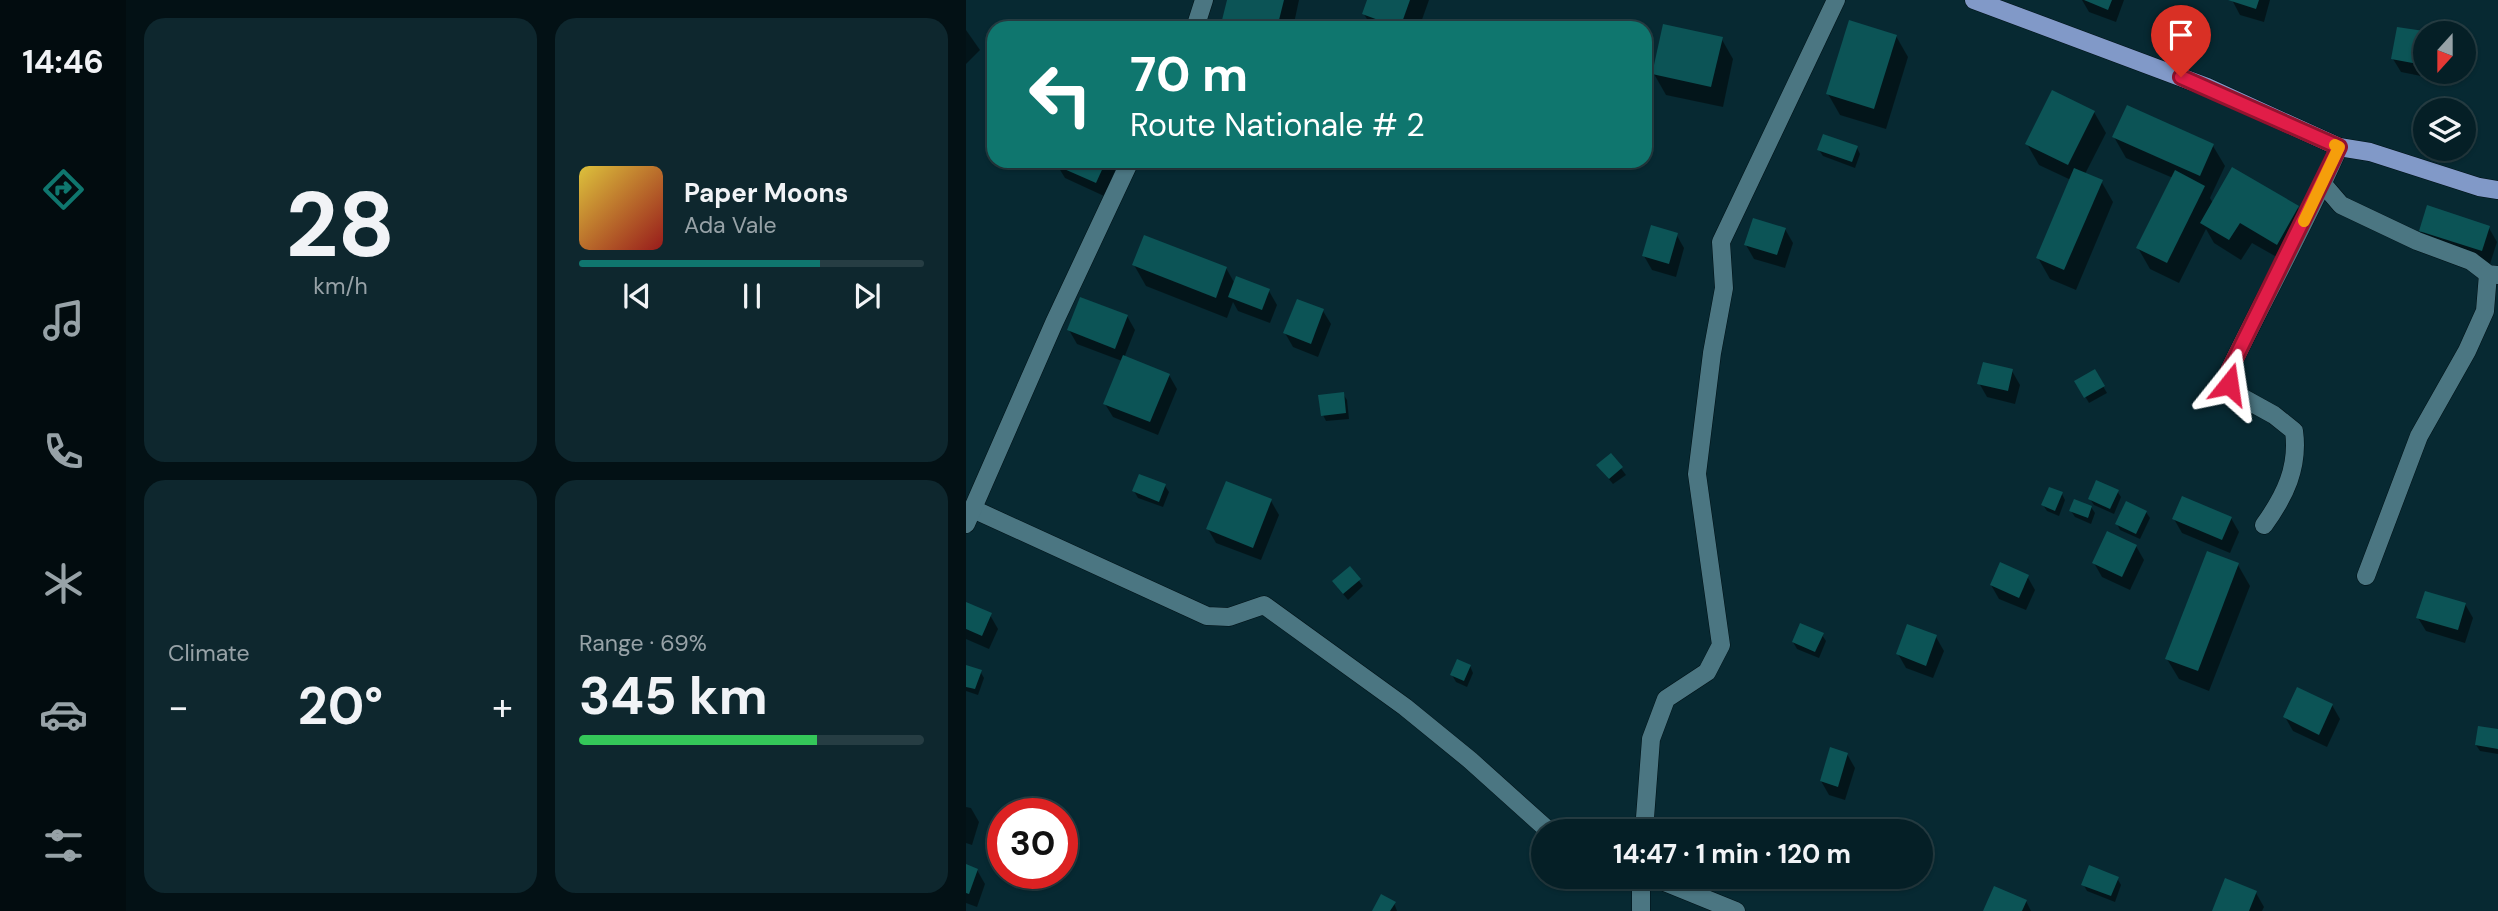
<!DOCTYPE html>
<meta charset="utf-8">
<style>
body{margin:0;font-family:"DM Sans",sans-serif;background:#0e272e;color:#f1f3f6;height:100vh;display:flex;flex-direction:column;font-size:26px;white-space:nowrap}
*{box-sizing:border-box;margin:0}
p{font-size:23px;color:#97a2a7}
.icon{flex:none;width:38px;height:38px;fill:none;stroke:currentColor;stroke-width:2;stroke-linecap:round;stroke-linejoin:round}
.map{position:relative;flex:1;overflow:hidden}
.sheet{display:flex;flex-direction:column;gap:18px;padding:18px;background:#031115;width:840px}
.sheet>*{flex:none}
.top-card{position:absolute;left:21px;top:21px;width:665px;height:147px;border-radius:21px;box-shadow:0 2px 5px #0004,0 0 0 2px #263d43;background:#0f766e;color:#fff;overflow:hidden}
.needle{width:46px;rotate:201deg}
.controls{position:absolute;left:1447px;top:21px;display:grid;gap:14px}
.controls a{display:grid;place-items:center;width:63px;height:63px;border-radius:50%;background:#051f26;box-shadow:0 2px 5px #0004,0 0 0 2px #263d43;font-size:35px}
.speed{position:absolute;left:21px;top:798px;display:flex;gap:14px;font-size:35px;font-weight:700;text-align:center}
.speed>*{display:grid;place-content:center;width:91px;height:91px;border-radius:50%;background:#051f26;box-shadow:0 2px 5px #0004,0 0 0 2px #263d43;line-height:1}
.speed .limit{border:10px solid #d22;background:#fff;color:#111}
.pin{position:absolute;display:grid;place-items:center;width:60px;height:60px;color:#fff;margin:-72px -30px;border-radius:50% 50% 50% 0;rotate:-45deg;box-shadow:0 0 7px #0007}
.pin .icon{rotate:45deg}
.me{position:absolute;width:77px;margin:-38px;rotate:15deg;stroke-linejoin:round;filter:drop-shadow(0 0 5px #0008)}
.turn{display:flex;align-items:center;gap:24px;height:147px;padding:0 28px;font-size:32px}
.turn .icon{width:91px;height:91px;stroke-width:2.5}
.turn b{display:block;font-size:49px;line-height:60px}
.big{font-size:52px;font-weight:700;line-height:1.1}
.sheet .widget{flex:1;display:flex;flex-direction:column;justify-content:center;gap:10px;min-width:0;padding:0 24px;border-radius:21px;background:#0e272e}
.sheet .dial{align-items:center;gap:0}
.dial b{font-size:91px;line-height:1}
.song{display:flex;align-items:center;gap:21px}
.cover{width:84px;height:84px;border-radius:10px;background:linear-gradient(135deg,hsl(50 70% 55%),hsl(0 70% 35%))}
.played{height:7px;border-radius:4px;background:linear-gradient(90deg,#0f766e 70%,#263d43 70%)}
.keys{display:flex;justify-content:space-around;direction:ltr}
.heat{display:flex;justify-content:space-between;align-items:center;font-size:38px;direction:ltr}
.charge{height:10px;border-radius:5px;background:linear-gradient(90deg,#34c759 69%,#263d43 0)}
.sheet .tiles{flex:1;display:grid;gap:18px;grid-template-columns:repeat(2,1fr)}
.trip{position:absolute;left:565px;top:819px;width:402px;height:70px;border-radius:35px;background:#051f26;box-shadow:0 2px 5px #0004,0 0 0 2px #263d43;font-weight:700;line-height:70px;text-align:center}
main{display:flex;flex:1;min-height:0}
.tabs{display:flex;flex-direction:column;width:126px;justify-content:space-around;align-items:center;background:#020c0f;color:#97a2a7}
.tabs .icon{width:49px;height:49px}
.tabs .on{color:#0f766e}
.tabs b{font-size:32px;color:#f1f3f6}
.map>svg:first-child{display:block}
</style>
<main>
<nav class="tabs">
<b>14:46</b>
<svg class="icon on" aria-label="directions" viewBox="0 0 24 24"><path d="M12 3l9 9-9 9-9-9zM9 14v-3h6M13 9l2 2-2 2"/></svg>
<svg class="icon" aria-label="music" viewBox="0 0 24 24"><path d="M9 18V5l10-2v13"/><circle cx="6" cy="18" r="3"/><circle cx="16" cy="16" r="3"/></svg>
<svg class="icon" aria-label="phone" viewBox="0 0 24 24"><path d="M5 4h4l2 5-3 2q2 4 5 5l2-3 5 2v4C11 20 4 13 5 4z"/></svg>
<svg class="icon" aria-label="climate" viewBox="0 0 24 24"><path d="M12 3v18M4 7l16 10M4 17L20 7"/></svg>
<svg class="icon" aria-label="car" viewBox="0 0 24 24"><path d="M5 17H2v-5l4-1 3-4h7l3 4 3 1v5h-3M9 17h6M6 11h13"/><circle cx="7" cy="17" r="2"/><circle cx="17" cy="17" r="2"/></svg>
<svg class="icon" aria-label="filters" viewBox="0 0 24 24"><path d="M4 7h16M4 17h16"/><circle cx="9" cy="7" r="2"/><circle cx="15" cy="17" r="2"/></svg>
</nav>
<section class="sheet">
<div class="tiles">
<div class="widget dial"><b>28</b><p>km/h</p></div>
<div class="widget">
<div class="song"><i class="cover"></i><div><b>Paper Moons</b><p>Ada Vale</p></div></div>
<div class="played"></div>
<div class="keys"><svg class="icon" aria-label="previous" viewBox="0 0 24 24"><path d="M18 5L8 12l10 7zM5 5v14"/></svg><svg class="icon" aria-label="pause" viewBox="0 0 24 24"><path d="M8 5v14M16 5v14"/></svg><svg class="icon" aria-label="next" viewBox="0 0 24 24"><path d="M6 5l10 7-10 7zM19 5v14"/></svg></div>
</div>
<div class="widget"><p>Climate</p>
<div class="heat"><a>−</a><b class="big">20°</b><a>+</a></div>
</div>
<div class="widget"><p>Range · 69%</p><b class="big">345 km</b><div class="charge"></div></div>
</div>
</section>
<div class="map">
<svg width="1532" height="911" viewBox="0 0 1532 911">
<rect width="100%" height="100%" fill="#072932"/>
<!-- shadow -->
<g fill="#0007">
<path d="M262,0H333L327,28H256Z"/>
<path d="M403,0H463L453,28H406L398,14Z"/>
<path d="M1116,0H1158L1150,22L1123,12Z"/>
<path d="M1266,0H1304L1298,22L1274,15Z"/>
<path d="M0,30L14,50L0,64Z"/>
<path d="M1457,33L1460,38V77L1435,72L1427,59Z"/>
<path d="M930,36L942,57L920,129L874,115L862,94Z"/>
<path d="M755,38L767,59L757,107L700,95L688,74Z"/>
<path d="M1128,112L1140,133L1119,174L1135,181L1147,202L1110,290L1084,279L1072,258L1105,180L1073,165L1061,144Z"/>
<path d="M1148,137L1247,146L1259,166L1244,198L1247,203L1332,208L1344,228L1323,264L1286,243L1275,260L1248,243L1240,229L1213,283L1184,269L1172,248L1207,178L1160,158Z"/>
<path d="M891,148L894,154L889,168L857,156L853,150Z"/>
<path d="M92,161H153L138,196L99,178L91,165Z"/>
<path d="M1523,228L1531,242L1524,264L1463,244L1455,231Z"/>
<path d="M819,229L827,243L819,268L788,259L780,245Z"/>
<path d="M710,234L718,248L710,277L686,270L678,256Z"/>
<path d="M168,265L260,268L269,284L303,291L311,305L304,323L272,311L267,302L261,318L180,286Z"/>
<path d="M357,311L365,324L352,357L327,347L319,333Z"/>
<path d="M161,316L169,330L158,358L203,375L211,389L192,435L147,417L139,404L156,361L111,344L103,330Z"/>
<path d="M1046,371L1054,385L1049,404L1021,397L1013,383Z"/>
<path d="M1128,371L1141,393L1123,403L1110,381Z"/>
<path d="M377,394L381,400L383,419L360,421L357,415Z"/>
<path d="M645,455L660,475L647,484L636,471Z"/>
<path d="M199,486L203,492L197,507L172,498L168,491Z"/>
<path d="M1151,491L1155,497L1148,514L1128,505L1124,499Z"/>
<path d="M1096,494L1099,500L1093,516L1081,511L1077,505Z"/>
<path d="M305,501L313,515L295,560L250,543L242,529Z"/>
<path d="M1125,507L1129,513L1125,524L1109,517L1105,511Z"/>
<path d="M1180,512L1184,518L1174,539L1154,530L1151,524Z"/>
<path d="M1265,518L1273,532L1264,553L1216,533L1208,519Z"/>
<path d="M1170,546L1178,560L1164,590L1136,577L1128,563Z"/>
<path d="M1272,565L1284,586L1243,691L1213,679L1201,659Z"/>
<path d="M384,569L397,586L382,600L372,588Z"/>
<path d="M1061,576L1069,590L1060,610L1033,599L1025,585Z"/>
<path d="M0,604L24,615L32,629L23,649L0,639Z"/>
<path d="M1499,604L1507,618L1499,643L1460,631L1452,618Z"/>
<path d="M856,635L860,641L853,658L831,649L827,642Z"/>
<path d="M970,637L978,651L967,678L940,668L932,654Z"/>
<path d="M504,666L507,673L501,687L490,682L486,675Z"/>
<path d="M0,667L14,671L18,678L12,695L0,691Z"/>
<path d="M1366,705L1374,719L1361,747L1327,731L1319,717Z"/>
<path d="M1532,731V754L1514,751L1510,745Z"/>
<path d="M881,754L889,768L879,800L863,795L855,781Z"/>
<path d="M0,807L5,808L13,822L6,845L0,843Z"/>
<path d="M0,866L11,870L19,884L11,907L0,903Z"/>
<path d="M1151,878L1155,885L1149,902L1121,891L1117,884Z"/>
<path d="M1290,893L1298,907L1296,911H1247Z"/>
<path d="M1060,901L1065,911H1019Z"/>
<path d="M428,903L431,911H408Z"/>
</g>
<!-- building -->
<g fill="#0c5456">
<path d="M261,0H318L311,28H254Z"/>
<path d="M401,0H444L434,28L396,14Z"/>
<path d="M1118,0H1146L1142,10Z"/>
<path d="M1262,0H1293L1290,9Z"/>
<path d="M883,20L931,35L908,109L860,94Z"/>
<path d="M697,24L757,37L745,87L686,74Z"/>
<path d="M1431,27L1458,31L1452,64L1425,59Z"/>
<path d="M1086,90L1129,111L1102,165L1059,144Z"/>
<path d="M1161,105L1248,144L1234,176L1146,137Z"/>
<path d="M857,134L892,146L886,162L851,150Z"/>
<path d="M90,161H140L130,183L89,165Z"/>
<path d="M1266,167L1333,206L1311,245L1274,223L1263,240L1234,223Z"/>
<path d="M1108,168L1137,180L1098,270L1070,258Z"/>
<path d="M1209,170L1239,186L1201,263L1170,248Z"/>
<path d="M1461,205L1524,226L1516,251L1453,231Z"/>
<path d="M787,218L820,228L811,255L778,245Z"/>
<path d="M685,225L712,233L703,264L676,256Z"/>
<path d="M178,235L261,267L250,298L166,265Z"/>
<path d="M270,276L304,289L296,310L262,297Z"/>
<path d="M114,297L162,315L149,349L101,330Z"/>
<path d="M331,299L358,309L345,344L317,333Z"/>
<path d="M157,355L204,374L184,422L137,404Z"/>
<path d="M1017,362L1047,369L1042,391L1011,384Z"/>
<path d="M1129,369L1139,386L1118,398L1108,381Z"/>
<path d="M378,392L380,413L355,416L352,395Z"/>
<path d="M645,453L657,467L643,479L630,465Z"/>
<path d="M173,474L200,484L193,502L166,491Z"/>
<path d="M1130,480L1153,490L1144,509L1122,499Z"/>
<path d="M260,481L306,499L287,548L240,529Z"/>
<path d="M1083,487L1097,492L1089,511L1075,505Z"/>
<path d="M1216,496L1266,517L1256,540L1206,519Z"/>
<path d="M1108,499L1126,506L1122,518L1103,511Z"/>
<path d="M1160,501L1181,511L1170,534L1149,524Z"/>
<path d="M1141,531L1171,545L1156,577L1126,563Z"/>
<path d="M1241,551L1273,563L1232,671L1199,659Z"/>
<path d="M1034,562L1063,575L1053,598L1024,585Z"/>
<path d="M384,566L395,579L377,594L366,581Z"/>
<path d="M1459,591L1500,603L1492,630L1450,618Z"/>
<path d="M0,602L26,613L16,636L0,629Z"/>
<path d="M834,623L858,633L849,652L826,642Z"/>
<path d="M941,624L971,635L960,666L930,654Z"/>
<path d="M491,659L505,665L498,681L484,675Z"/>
<path d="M0,665L16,670L9,689L0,687Z"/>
<path d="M1331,687L1367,704L1353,735L1317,717Z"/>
<path d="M1512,726L1532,729V749L1509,745Z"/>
<path d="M864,747L882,753L872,787L854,781Z"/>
<path d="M0,864L12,869L3,894L0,893Z"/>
<path d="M1123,865L1153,877L1145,896L1115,885Z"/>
<path d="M1259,878L1291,891L1283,911H1246Z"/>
<path d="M1028,886L1061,900L1056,911H1017Z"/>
<path d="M415,894L430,902L424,911H406Z"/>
</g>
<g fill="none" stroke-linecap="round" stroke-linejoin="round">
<!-- street casing -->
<g stroke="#001116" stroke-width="19">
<g id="street">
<path d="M229,28L238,0"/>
<path d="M1357,184L1375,205L1451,241L1505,261L1522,274L1532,275"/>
<path d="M7,509L241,616L263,617L298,605L439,707L504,760L583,831"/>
<path d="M0,524L88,323L164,161"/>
<path d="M1298,525C1319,496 1333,467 1328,431L1308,415L1270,394L1263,384L1262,373C1298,297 1340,224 1373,147"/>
<path d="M1400,576L1453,436L1501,351L1519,311L1522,274"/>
<path d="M678,831L685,739L700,699L741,672L755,645L731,474L746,353L758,288L755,242L870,0"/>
<path d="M686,877L770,911"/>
<path d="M675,911V877"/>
</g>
</g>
<!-- primary casing -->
<g stroke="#001116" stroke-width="19">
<path id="primary" d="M1008,0L1241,87L1373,147L1404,152L1513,187L1532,190"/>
</g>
<!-- street -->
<use href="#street" stroke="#4b7682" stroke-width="18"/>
<!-- primary -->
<use href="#primary" stroke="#8199c8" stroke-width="18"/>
</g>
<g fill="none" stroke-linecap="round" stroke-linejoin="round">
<!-- route casing -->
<g stroke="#92132f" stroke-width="18">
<path id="route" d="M1215,77L1373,147L1262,373L1263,384"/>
</g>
<!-- route -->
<use href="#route" stroke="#e11d48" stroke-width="12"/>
<!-- slow -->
<path stroke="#f59e0b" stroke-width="12" d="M1338,221L1373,147L1369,145"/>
</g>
</svg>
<div class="controls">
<a><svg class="needle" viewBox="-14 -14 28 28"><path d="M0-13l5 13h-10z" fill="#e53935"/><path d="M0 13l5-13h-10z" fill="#97a2a7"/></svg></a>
<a><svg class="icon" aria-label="layers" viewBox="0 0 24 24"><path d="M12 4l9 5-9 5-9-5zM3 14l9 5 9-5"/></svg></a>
</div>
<div class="speed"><div class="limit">30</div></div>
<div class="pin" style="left:1215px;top:77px;background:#d93025"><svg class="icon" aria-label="arrive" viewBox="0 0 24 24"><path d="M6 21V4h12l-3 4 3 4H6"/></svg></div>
<svg class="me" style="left:1263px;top:384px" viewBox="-20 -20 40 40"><path d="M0-17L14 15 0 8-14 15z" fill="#e11d48" stroke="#fff" stroke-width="4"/></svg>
<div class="trip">14:47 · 1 min · 120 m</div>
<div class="top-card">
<div class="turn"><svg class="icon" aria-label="left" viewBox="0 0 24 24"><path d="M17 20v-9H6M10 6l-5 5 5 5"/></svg><div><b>70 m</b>Route Nationale # 2</div></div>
</div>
</div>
</main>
